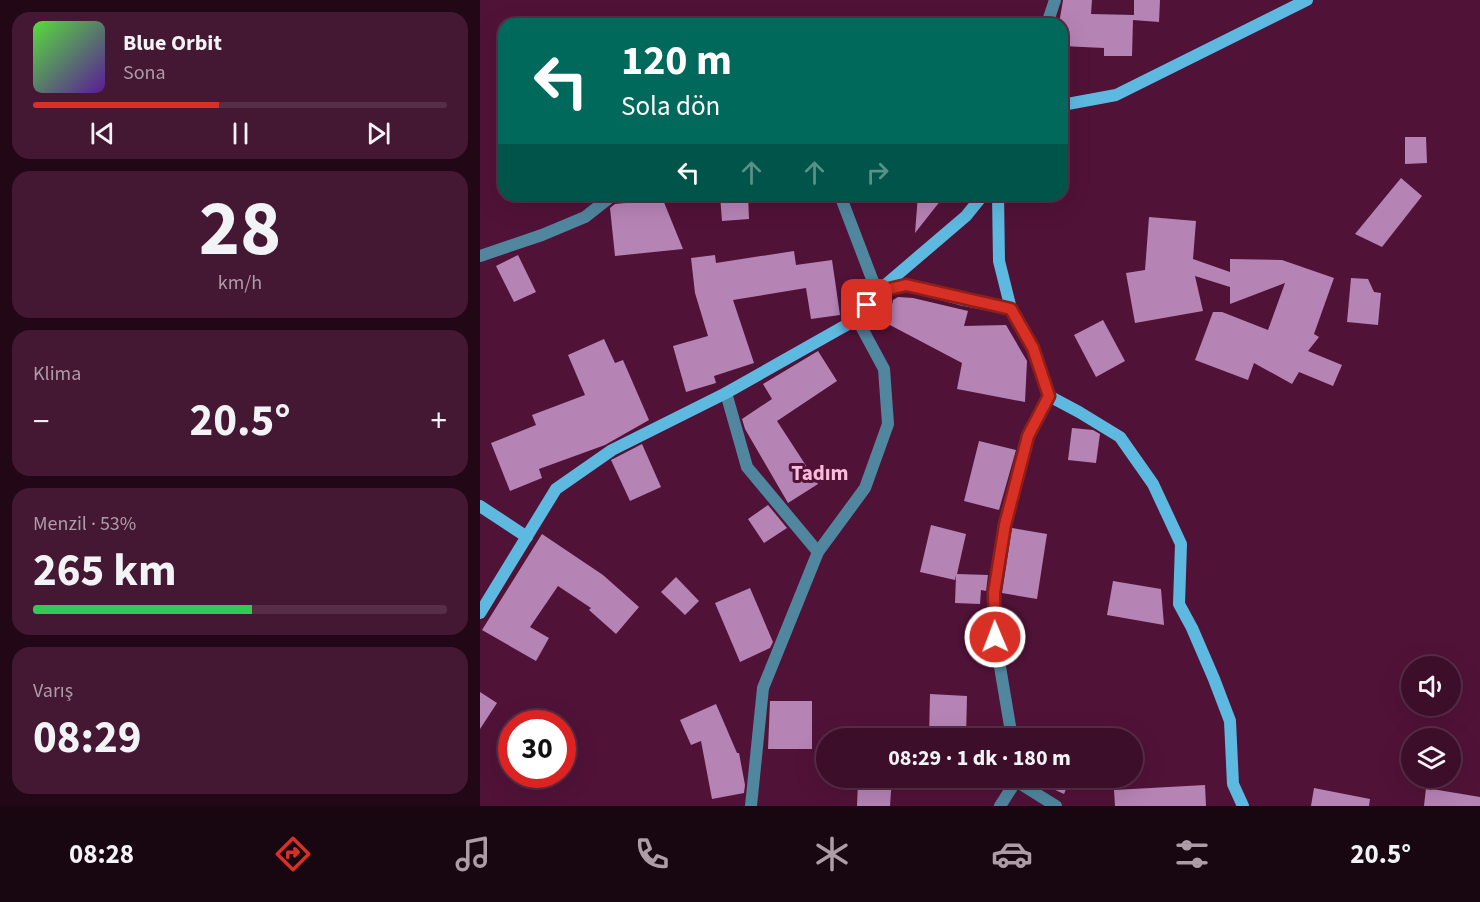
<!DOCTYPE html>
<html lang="tr">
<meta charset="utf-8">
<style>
body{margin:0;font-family:"Source Sans 3",sans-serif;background:#441732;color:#f1f3f6;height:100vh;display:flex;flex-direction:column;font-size:22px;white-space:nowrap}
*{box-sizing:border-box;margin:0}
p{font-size:20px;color:#ad9ca8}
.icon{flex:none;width:33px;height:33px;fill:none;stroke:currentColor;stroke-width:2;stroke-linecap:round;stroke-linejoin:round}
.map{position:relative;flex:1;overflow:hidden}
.sheet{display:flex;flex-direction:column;gap:12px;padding:12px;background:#220817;width:480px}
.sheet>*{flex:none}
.top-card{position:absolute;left:18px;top:18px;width:570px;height:183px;border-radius:18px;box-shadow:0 6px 24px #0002,0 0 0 2px #562e47;background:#00695c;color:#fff;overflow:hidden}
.buttons{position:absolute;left:921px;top:656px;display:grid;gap:12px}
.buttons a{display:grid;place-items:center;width:60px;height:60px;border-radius:50%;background:#3d0e2a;box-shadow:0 6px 24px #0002,0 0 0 2px #562e47;font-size:30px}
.speed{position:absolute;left:18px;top:710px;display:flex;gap:12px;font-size:30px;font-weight:700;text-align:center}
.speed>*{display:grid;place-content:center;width:78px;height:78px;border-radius:50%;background:#3d0e2a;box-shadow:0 6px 24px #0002,0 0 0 2px #562e47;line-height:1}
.speed .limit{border:9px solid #d22;background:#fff;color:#111}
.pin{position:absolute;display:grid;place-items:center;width:51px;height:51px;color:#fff;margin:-26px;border-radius:12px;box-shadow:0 3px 9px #0006}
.me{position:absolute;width:66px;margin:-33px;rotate:359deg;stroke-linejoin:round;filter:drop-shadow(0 0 4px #0008)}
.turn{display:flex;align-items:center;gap:21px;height:126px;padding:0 24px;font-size:27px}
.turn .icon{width:78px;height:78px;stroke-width:2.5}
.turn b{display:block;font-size:42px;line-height:51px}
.lanes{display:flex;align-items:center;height:57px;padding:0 24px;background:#0003;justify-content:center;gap:30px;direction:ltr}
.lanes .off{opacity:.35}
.big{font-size:45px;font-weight:700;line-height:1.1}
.sheet .widget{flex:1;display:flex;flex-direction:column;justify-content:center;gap:9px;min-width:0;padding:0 21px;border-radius:18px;background:#441732}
.sheet .dial{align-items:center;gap:0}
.dial b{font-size:78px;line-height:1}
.song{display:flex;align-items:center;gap:18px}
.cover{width:72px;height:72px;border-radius:9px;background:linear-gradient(135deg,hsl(110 70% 55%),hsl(270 70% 35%))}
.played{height:6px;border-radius:3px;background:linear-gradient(90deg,#d93025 45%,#562e47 45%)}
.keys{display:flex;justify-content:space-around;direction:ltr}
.heat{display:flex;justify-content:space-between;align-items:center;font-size:33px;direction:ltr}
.charge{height:9px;border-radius:4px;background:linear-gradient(90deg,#34c759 53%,#562e47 0)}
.trip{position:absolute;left:336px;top:728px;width:327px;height:60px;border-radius:30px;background:#3d0e2a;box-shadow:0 6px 24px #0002,0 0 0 2px #562e47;font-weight:700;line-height:60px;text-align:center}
.dock{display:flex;height:96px;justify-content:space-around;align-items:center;background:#180611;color:#ad9ca8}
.dock .icon{width:42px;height:42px}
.dock .on{color:#d93025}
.dock b{font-size:27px;color:#f1f3f6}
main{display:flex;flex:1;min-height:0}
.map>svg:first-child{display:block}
</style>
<main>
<section class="sheet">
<div class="widget">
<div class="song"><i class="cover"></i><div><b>Blue Orbit</b><p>Sona</p></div></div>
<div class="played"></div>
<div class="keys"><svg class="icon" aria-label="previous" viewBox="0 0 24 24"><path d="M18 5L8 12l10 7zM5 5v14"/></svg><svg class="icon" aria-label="pause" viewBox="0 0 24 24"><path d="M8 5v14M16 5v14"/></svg><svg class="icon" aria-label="next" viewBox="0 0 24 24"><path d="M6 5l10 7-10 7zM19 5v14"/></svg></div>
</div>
<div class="widget dial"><b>28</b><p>km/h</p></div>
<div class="widget"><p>Klima</p>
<div class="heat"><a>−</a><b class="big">20.5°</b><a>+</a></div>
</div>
<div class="widget"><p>Menzil · 53%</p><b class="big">265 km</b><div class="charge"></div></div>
<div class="widget"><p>Varış</p><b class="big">08:29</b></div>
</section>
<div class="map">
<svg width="1000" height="806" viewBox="0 0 1000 806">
<rect width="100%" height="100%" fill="#511238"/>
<!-- building -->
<g fill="#b683b5">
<path d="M583,0H612L611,14L654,15V0H680L679,22L653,20L652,56H624V48L582,46V24H579Z"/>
<path d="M925,137H946L947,163L925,164Z"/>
<path d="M921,178L942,196L902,247L875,234Z"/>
<path d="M163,195H181L203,249L135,256L130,208L135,204L156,202Z"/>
<path d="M240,195H268L269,219L242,221Z"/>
<path d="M438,195H465L435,233Z"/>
<path d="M669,217L716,221L713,259L750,272V259L802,260L854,278L834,334L839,337L828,351L862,365L853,386L819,372L812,384L774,363L768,380L715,360L733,312H742L788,330L805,283L750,304V287L715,276L723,311L655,323L646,273L665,270Z"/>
<path d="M314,251L316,265L352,260L360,315L331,319L326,288L253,300L274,363L234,376L236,383L206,392L193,346L228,336L215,293L211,258L235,255L236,263Z"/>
<path d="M38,255L56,292L34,302L16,266Z"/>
<path d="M871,278L888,279L894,292L901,293L898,325L867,322Z"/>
<path d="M418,297L433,298L488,311L484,326L526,325L547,361L545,402L477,389L482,363L408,324L413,300Z"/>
<path d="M623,320L645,361L616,377L594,335Z"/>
<path d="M124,339L135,363L143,360L169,420L125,445L59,469L62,478L30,491L11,443L56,425L52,415L105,395L88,355Z"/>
<path d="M338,351L357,381L297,421L338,484L308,503L265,429L262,419L292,399L283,384Z"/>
<path d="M592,428L613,430L620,434L616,463L588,460Z"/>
<path d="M499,441L536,450L519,510L484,501Z"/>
<path d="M162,444L181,487L150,501L131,460Z"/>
<path d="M288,505L307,528L284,543L268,519Z"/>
<path d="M451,525L486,534L477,574L508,575L506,591L501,590L500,604L475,603L476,575L475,580L440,572Z"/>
<path d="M532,528L567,534L557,599L522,593Z"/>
<path d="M62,534L123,575L159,607L136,634L109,610L111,608L78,586L50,627L69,638L56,661L2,630Z"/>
<path d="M196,577L219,601L205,615L181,592Z"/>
<path d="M633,581L681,589L684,625L627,615Z"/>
<path d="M270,588L293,642L290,648L260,662L235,603Z"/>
<path d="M0,692L17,703L0,729Z"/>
<path d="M450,694L487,696L486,738H449Z"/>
<path d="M290,701H332V749H288Z"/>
<path d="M236,704L257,753H259L265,785L264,793L232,799L221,741L211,745L200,720Z"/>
<path d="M406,777H412L410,806H377L378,782Z"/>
<path d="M547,777H591L584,794Z"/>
<path d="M725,785L726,806H635L634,790Z"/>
<path d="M834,788L890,799L889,806H831Z"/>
<path d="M946,788L1000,797V806H944Z"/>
</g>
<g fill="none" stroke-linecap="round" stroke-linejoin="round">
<!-- street -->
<g stroke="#50879f" stroke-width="12">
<path d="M567,24L575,0"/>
<path d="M360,195L397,292"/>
<path d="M0,256L62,235L105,217L133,195"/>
<path d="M246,393L267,467L338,552"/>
<path d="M532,738L515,637L514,593L524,525L548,436L569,396"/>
<path d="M536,781L576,806"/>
<path d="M271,806L283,688L338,552L385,488L408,424L404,369L377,319"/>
<path d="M520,806L536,781V777"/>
</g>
<!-- secondary -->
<g stroke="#5db9e0" stroke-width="12">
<path d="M582,105L636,95L827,0"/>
<path d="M518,195L519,261L531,309"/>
<path d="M397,292L426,285L480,299L531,309L553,349L569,396L599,412L640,437L673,484L701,544L699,604L712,628L734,679L750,721L753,784L763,806"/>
<path d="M0,506L47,537"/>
<path d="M0,613L76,489L132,450L246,393L377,319L397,292L486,216L503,195"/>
</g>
</g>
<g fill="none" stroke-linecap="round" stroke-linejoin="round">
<!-- route casing -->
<g stroke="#8d1f18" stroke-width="15">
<path id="route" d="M387,305L397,292L426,285L531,309L553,348L569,396L548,436L525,525L514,593L515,637"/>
</g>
<!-- route -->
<use href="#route" stroke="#d93025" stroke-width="10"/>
</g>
<g text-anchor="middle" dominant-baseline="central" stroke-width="6" stroke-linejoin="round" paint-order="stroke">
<!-- quarter labels -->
<g font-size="21" font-weight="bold" fill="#f9bbda" stroke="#511238">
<text x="340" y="473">Tadım</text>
</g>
</g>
</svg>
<div class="buttons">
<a><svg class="icon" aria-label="sound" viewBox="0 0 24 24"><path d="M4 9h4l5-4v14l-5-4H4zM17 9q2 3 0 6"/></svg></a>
<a><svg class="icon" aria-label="layers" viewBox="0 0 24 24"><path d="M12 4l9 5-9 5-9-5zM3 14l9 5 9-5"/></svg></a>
</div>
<div class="speed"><div class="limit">30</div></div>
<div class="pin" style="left:387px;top:305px;background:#d93025"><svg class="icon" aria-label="arrive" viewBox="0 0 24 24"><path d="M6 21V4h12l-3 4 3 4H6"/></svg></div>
<svg class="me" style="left:515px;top:637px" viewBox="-20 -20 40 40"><circle r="17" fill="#d93025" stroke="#fff" stroke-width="3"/><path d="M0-11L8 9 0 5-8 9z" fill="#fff"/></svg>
<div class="trip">08:29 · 1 dk · 180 m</div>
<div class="top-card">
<div class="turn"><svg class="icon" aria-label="left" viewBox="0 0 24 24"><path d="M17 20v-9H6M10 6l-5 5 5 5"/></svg><div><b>120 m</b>Sola dön</div></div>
<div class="lanes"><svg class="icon" aria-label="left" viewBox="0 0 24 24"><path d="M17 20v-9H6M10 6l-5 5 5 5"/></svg><svg class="icon off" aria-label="ahead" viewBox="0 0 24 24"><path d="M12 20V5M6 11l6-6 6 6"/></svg><svg class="icon off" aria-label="ahead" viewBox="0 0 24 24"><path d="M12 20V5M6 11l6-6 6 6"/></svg><svg class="icon off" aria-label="right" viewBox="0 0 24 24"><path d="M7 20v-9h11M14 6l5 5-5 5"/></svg></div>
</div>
</div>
</main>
<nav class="dock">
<b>08:28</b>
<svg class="icon on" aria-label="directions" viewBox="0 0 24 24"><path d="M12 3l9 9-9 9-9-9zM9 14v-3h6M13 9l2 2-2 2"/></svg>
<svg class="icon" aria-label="music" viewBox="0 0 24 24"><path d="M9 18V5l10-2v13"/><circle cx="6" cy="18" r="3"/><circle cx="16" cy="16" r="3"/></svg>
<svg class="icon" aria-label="phone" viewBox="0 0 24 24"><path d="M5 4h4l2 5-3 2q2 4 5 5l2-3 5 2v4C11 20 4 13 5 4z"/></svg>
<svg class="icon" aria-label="climate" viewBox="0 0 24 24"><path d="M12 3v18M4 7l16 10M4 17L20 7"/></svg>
<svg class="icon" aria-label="car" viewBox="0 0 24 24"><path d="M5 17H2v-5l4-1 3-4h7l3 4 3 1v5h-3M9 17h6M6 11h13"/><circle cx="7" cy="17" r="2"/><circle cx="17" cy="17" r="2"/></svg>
<svg class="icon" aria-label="filters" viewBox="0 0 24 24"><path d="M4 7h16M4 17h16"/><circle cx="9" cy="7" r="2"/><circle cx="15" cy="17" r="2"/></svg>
<b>20.5°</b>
</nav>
